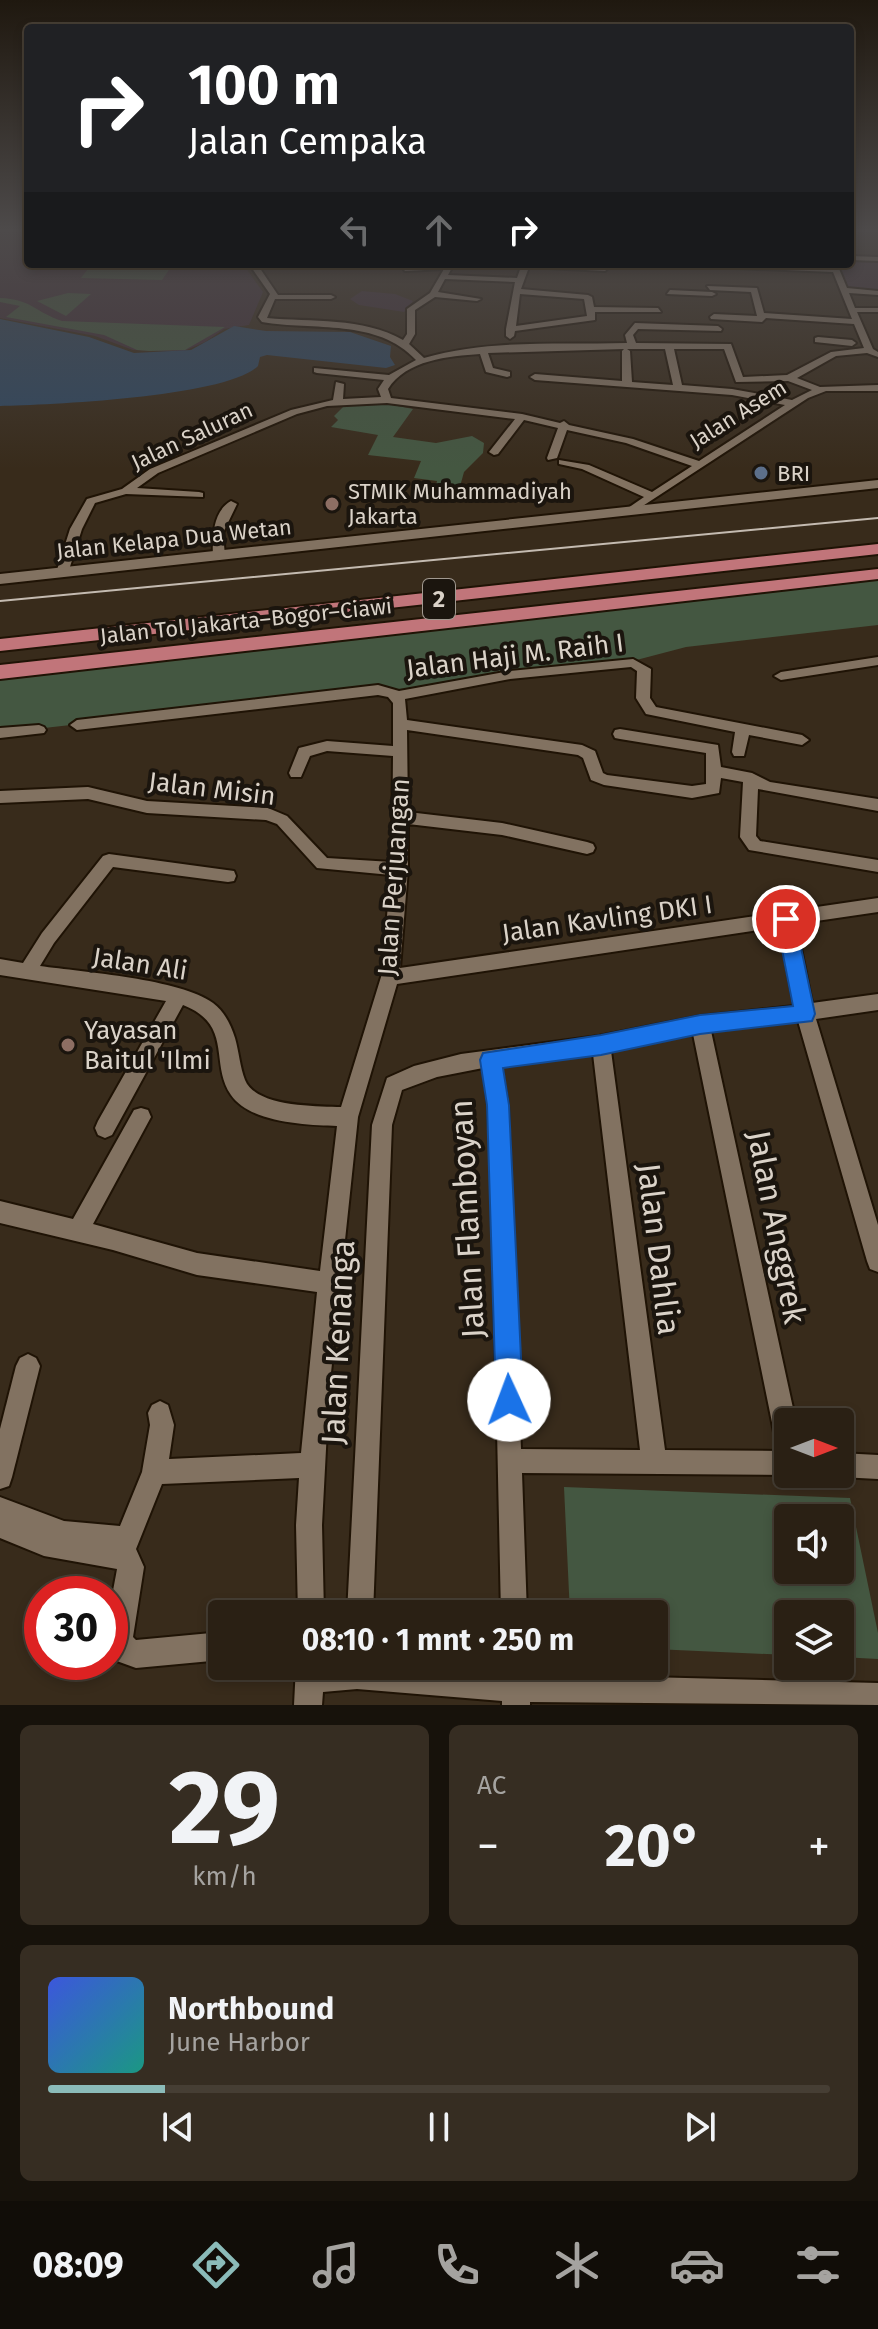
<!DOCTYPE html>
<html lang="id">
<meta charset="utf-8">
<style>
body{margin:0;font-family:"Fira Sans",sans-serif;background:#362d22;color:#f1f3f6;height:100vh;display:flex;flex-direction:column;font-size:30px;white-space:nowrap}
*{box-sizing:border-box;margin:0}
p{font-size:26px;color:#a5a3a0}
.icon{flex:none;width:44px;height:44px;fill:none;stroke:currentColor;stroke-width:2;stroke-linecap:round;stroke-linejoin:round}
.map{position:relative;height:1705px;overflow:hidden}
.details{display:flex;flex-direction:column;gap:20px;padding:20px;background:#17120b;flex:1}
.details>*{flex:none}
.top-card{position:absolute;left:24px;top:24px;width:830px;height:244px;border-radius:8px;box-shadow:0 4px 12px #0003,0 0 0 2px #463e34;background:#202124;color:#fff;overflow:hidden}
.needle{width:52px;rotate:90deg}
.fabs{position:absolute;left:774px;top:1408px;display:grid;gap:16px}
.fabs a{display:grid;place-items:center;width:80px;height:80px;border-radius:8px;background:#2a2014;box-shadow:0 4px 12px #0003,0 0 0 2px #463e34;font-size:40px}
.speed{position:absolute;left:24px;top:1576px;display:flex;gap:16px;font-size:40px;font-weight:700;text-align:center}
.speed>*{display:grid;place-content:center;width:104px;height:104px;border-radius:50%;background:#2a2014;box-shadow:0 4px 12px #0003,0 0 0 2px #463e34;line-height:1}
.speed .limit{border:12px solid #d22;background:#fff;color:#111}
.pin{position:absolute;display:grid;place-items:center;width:68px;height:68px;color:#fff;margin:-34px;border:4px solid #fff;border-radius:50%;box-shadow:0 2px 8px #0007}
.me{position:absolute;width:88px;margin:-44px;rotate:358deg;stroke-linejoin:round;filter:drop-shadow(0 0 6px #0008)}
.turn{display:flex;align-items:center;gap:28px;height:168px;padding:0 32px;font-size:36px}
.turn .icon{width:104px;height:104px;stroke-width:2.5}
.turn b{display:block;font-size:56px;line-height:68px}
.lanes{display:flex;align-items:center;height:76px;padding:0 32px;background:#0003;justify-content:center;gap:40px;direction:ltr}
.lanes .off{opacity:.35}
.big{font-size:60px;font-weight:700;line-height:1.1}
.details .card{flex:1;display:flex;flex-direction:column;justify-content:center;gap:12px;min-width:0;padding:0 28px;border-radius:12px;background:#362d22}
.details .dial{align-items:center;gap:0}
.dial b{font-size:104px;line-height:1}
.song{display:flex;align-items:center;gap:24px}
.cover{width:96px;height:96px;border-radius:12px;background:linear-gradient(135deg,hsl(230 70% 55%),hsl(170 70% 35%))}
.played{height:8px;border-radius:4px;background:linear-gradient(90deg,#8bbbb9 15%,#463e34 15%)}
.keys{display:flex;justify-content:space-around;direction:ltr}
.heat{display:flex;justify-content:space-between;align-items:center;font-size:44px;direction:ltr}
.details .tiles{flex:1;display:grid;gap:20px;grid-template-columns:1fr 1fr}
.card:last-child{grid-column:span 2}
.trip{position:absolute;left:208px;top:1600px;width:460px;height:80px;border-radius:8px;background:#2a2014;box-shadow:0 4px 12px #0003,0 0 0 2px #463e34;font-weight:700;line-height:80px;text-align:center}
.dock{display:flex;height:128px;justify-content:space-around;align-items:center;background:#110d08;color:#a5a3a0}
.dock .icon{width:56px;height:56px}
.dock .selected{color:#8bbbb9}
.dock b{font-size:36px;color:#f1f3f6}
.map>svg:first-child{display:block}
</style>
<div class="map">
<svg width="878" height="1705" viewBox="0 0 878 1705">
<rect width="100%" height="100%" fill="#382b1b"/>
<!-- education -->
<g fill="#412f39">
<path d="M0,230H28V264H243L263,292L249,325L224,329L205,342L182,352L133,350L95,336L0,318Z"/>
<path d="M850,258L878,259V294L848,293L835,264H850Z"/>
<path d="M362,291L395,294L413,301L404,312L359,305L350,299Z"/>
</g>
<!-- green -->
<g fill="#445741" fill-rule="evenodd">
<path d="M92,264H173L162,280L81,278Z"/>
<path d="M68,293L91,294L66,316L37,301Z"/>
<path d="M0,298C31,299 35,312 62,321L225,327L185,350L149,351L137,350L104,335L6,317L20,306L0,302Z"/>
<path d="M383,403L413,409L393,437L436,443L472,436L484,443L483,453L464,472L456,501L433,499L437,481L414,478L421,461L368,455L378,435L331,427L338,420L334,416L346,404Z"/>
<path d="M878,574V625L686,647L625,663L541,671L396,696L378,690L0,733V677Z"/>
<path d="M564,1487L850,1498L878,1633V1659L840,1657V1614H788V1655L654,1649V1614H570ZM788,1518H840V1570H788Z"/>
</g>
<!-- water -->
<path fill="#30475f" d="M0,319L89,337L134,353L191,350L234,326L266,331L350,332L391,346L390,357L395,365L386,368L267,355L260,357L258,366C227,397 49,405 0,406Z"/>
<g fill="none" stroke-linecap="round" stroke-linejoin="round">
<!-- minor casing -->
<g stroke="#1f1305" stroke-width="4">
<g id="minor">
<path d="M850,256L878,257V261L850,260Z"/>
<path d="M249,264H257L278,295H331L335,297L331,299H275L267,318C311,322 363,317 403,340L407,334V309L430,293L444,269L405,271L402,267L454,264L448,275L517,278L522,264L603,267L604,264H612L605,271L529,267L521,289L588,295L592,297L594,307L658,308L661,312H595V320L515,331L514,336L510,339L506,336V329L515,282L445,279L438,292L481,299L477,301L435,297L415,310V334L409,344L424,358C488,339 561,345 627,343L625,335L635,323L718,326L722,329L721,331L638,329L633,335L636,343L731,344L743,377L787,375L831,352L864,348L854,324L766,318L762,322L711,319L710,317L714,314L757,316L751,292L710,290L707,286L757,288L764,313L852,319L833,272L688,266L684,264L831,268L829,264H837L847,288L878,291V295L849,293L855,308H878V312H857L873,349L878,352V357L867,353L836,356L797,378L820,387L878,385V391H826L808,398L632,513L626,510L628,508L644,497L582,469L559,464V460L589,465L652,492L692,466L626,443L567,430L557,458L548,460L547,458L558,428L524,420L498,454L494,455L489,452L515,419L387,403L327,406L297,414L158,473L137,488L199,492L203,493V497L126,494L95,503L82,529L68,573L66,576H58L56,573L70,529L87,499L122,489L150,469L291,410L333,400L336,382L344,384L343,399L381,397L378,389L384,380L317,373L314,372V368L389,375L416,360C377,318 314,331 262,322L258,317L270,294ZM520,294L584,299L587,316L516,326ZM624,349L622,351V381L535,374L530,377L535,380L732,395L785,405L699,461L633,439L569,425L564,421L560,423L522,414L391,398L388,389C406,360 449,356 480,354L486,372L507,377L510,376V372L493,368L488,353ZM627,349H665L673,385L632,382L630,351ZM674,349H724L736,382L788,381L812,390L792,400L732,389L682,385Z"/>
<path d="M670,290L712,292L716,294L712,296L667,294Z"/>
<path d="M818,337L852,340L856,343L852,346L815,342V338Z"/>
<path d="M231,501L237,504L223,533L225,556L219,560L213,556C212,537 213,511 231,501Z"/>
<path d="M878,657V665L781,680L774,676L781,672Z"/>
<path d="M633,659L651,669L650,698L656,707L802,735L809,740L802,745L749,735L744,756H734L732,752L735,732L646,714L636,698L637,671L631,667L510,679L405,699L407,720L582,745L595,751L603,773L607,775L692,786L706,784V753L620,739L615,738L613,734L615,730L620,729L718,745L721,767L752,773L770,782L878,799V811L758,789L756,836L760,841L878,860V872L749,850L740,837L743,782L721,778L719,793L692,798L604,785L591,780L583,758L578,755L407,730L408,812L502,823L587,842L593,844L595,848L593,852L587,854L502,835L408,824V869L400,968L878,898V912L796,924L812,1003L878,994V1010L816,1019L878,1225V1272L870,1269L867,1261L798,1021L711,1031L796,1422H788V1474H791L788,1475L522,1473L527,1614H501L492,1200L488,1105L483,1068L437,1077L402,1090L392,1125L373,1614H347L372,1125L387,1078L414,1066L461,1054L599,1036L700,1016L794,1006L779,927L397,984L358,1117L329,1392L322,1525L324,1614H298L296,1525L299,1478L162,1484L136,1549L144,1567L133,1637L136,1640L222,1632V1660L136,1668L114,1660C103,1632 112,1598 117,1569L44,1556L0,1538V1497L64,1521L120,1526L142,1472L150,1425L148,1413L152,1405L160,1401L168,1405L174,1425L169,1459L301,1453L317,1292L197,1275L113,1250L0,1223V1201L73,1219L134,1110L141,1108L148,1110L151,1117L93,1224L197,1253L320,1271L337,1126C307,1125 250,1123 231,1095C209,1063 234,1025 183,1005L112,1135L105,1138L98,1135L95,1128L98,1121L166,1001L0,975V959L23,963L42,933L103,856L109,854L234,871L236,876L234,881L228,882L113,867L54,943L40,966C83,972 181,979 213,1003C224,1011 231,1025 235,1038C239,1052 240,1067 245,1080C256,1107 316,1106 341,1107L381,977L391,875L317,868L277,824L266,820L147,813L88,799L0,803V791L88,787L147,801L268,808L287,816L327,858L392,862L393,756L327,751L310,756L301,777H291L289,773L299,748L327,741L393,746V703L388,697L378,695L77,730L70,725L77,720L378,685L399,691L510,671ZM693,1034L776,1442L779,1451L665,1450L611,1051ZM593,1054L640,1450L521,1449L508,1105L501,1065Z"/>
<path d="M39,725L44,727L46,730L44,733L0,738V728Z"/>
<path d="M28,1354L36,1358L40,1366L12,1477L9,1486L0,1489V1429L16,1366L20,1358Z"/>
<path d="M840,1453L878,1455V1479L840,1477L832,1474H840Z"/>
<path d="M296,1666H417L501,1673V1666H529V1674L878,1683V1705L530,1702V1705H502V1701L357,1689L323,1692L322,1705H294Z"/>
</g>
</g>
<!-- tertiary casing -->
<g stroke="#1f1305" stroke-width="4">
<path id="tertiary" d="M878,480V488L0,584V574Z"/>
</g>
<!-- motorway casing -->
<g stroke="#1f1305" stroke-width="4">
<g id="motorway">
<path d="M878,544V554L0,651V639Z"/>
<path d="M878,569V579L0,679V665Z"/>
</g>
</g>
<!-- minor -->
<use href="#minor" fill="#827261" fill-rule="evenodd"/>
<!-- tertiary -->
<use href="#tertiary" fill="#827261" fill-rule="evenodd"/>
<!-- motorway -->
<use href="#motorway" fill="#c1757a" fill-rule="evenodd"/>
<!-- tram -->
<path stroke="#c4bbb1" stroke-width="2" d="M0,601L878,518"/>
</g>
<!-- sky -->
<linearGradient id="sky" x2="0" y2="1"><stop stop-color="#1f180f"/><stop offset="0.49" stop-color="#4d4a4a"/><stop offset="1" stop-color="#4d4a4a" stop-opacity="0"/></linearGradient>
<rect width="878" height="469" fill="url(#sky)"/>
<!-- route -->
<path fill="#1a73e8" stroke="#114b97" stroke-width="2" d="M786,911L795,919L815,1014L812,1021L700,1034L601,1055L503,1068L509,1105L523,1400L519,1410L509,1414L500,1410L496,1400L487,1105L480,1060L483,1053L601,1035L700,1015L793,1006L776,919Z"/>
<!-- markers -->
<circle fill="#5c6f8a" stroke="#1b150e" stroke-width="3" cx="761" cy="473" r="8"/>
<g fill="#8d6e63" stroke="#1b150e" stroke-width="3">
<circle cx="332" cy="504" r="8"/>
<circle cx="68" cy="1045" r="8"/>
</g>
<g text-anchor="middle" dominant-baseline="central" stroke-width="8" stroke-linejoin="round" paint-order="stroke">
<!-- far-street labels -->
<g font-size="22" fill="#dad2c8" stroke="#1b150e">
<text transform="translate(738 414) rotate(-32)">Jalan Asem</text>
<text transform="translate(192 436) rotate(-25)">Jalan Saluran</text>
<text transform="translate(174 539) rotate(-6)">Jalan Kelapa Dua Wetan</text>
<text transform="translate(246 621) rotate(-6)">Jalan Tol Jakarta–Bogor–Ciawi</text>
</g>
<!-- far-poi labels -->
<g font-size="22" fill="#dad2c8" stroke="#1b150e" text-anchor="start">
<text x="777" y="473">BRI</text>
<text x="348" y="491">STMIK Muhammadiyah<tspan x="348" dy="25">Jakarta</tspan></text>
</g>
<!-- shield labels -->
<rect fill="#1b150e" stroke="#a19990" stroke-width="2" x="423" y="579" width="32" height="40" rx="6"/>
<g font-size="24" font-weight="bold" fill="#dad2c8">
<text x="439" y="599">2</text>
</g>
<!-- street labels -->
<g font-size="26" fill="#dad2c8" stroke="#1b150e">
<text transform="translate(515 656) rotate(-7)">Jalan Haji M. Raih I</text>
<text transform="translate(212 789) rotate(7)">Jalan Misin</text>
<text transform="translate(394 877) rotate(-86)">Jalan Perjuangan</text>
<text transform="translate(607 919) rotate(-8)">Jalan Kavling DKI I</text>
<text transform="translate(140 964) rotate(9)">Jalan Ali</text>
</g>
<!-- poi labels -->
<g font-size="26" fill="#dad2c8" stroke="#1b150e" text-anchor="start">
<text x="84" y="1030">Yayasan<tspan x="84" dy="30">Baitul 'Ilmi</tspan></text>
</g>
<!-- near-street labels -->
<g font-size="32" fill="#dad2c8" stroke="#1b150e">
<text transform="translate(467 1219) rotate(-93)">Jalan Flamboyan</text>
<text transform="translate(777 1227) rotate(79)">Jalan Anggrek</text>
<text transform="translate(659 1249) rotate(83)">Jalan Dahlia</text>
<text transform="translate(338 1342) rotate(-87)">Jalan Kenanga</text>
</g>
</g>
</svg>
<div class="fabs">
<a><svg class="needle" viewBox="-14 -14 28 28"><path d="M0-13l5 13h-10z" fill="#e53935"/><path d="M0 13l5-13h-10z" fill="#a5a3a0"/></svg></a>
<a><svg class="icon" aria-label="sound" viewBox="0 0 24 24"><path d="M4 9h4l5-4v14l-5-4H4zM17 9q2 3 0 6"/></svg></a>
<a><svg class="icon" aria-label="layers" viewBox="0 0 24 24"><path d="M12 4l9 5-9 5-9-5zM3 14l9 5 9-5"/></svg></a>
</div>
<div class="speed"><div class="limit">30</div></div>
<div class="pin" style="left:786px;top:919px;background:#d93025"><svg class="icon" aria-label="arrive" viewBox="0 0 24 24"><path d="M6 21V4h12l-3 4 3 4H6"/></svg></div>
<svg class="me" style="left:509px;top:1400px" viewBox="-20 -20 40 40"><circle r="19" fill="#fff"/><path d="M0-13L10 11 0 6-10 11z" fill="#1a73e8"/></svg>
<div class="trip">08:10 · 1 mnt · 250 m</div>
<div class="top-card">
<div class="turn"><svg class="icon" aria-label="right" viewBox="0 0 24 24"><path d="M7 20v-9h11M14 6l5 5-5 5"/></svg><div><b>100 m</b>Jalan Cempaka</div></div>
<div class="lanes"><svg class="icon off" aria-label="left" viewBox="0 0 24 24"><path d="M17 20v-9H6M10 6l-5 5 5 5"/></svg><svg class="icon off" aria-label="ahead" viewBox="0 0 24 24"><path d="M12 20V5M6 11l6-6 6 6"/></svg><svg class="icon" aria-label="right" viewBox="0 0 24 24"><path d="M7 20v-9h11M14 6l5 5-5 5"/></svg></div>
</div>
</div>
<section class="details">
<div class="tiles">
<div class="card dial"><b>29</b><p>km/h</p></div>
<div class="card"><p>AC</p>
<div class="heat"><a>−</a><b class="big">20°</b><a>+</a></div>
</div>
<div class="card">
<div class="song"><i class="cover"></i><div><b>Northbound</b><p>June Harbor</p></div></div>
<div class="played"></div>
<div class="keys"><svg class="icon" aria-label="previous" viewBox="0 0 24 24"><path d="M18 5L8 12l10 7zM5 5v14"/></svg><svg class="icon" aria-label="pause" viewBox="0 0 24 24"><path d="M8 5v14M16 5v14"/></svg><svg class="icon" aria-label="next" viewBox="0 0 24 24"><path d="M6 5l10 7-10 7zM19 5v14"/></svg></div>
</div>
</div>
</section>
<nav class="dock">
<b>08:09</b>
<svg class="icon selected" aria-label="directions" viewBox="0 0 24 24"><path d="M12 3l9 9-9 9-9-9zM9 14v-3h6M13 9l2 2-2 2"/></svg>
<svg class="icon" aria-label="music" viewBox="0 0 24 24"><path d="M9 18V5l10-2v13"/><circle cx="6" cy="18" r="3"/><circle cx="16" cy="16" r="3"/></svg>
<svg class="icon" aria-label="phone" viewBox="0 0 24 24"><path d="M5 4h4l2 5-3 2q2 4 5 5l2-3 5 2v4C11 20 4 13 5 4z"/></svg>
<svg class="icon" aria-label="climate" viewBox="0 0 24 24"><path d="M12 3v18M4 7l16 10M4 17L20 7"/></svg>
<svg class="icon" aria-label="car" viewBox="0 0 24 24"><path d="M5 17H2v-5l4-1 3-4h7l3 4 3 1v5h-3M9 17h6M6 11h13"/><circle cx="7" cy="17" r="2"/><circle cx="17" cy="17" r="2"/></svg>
<svg class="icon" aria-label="filters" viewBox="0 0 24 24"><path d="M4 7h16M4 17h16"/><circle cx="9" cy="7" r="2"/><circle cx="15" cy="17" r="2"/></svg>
</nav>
